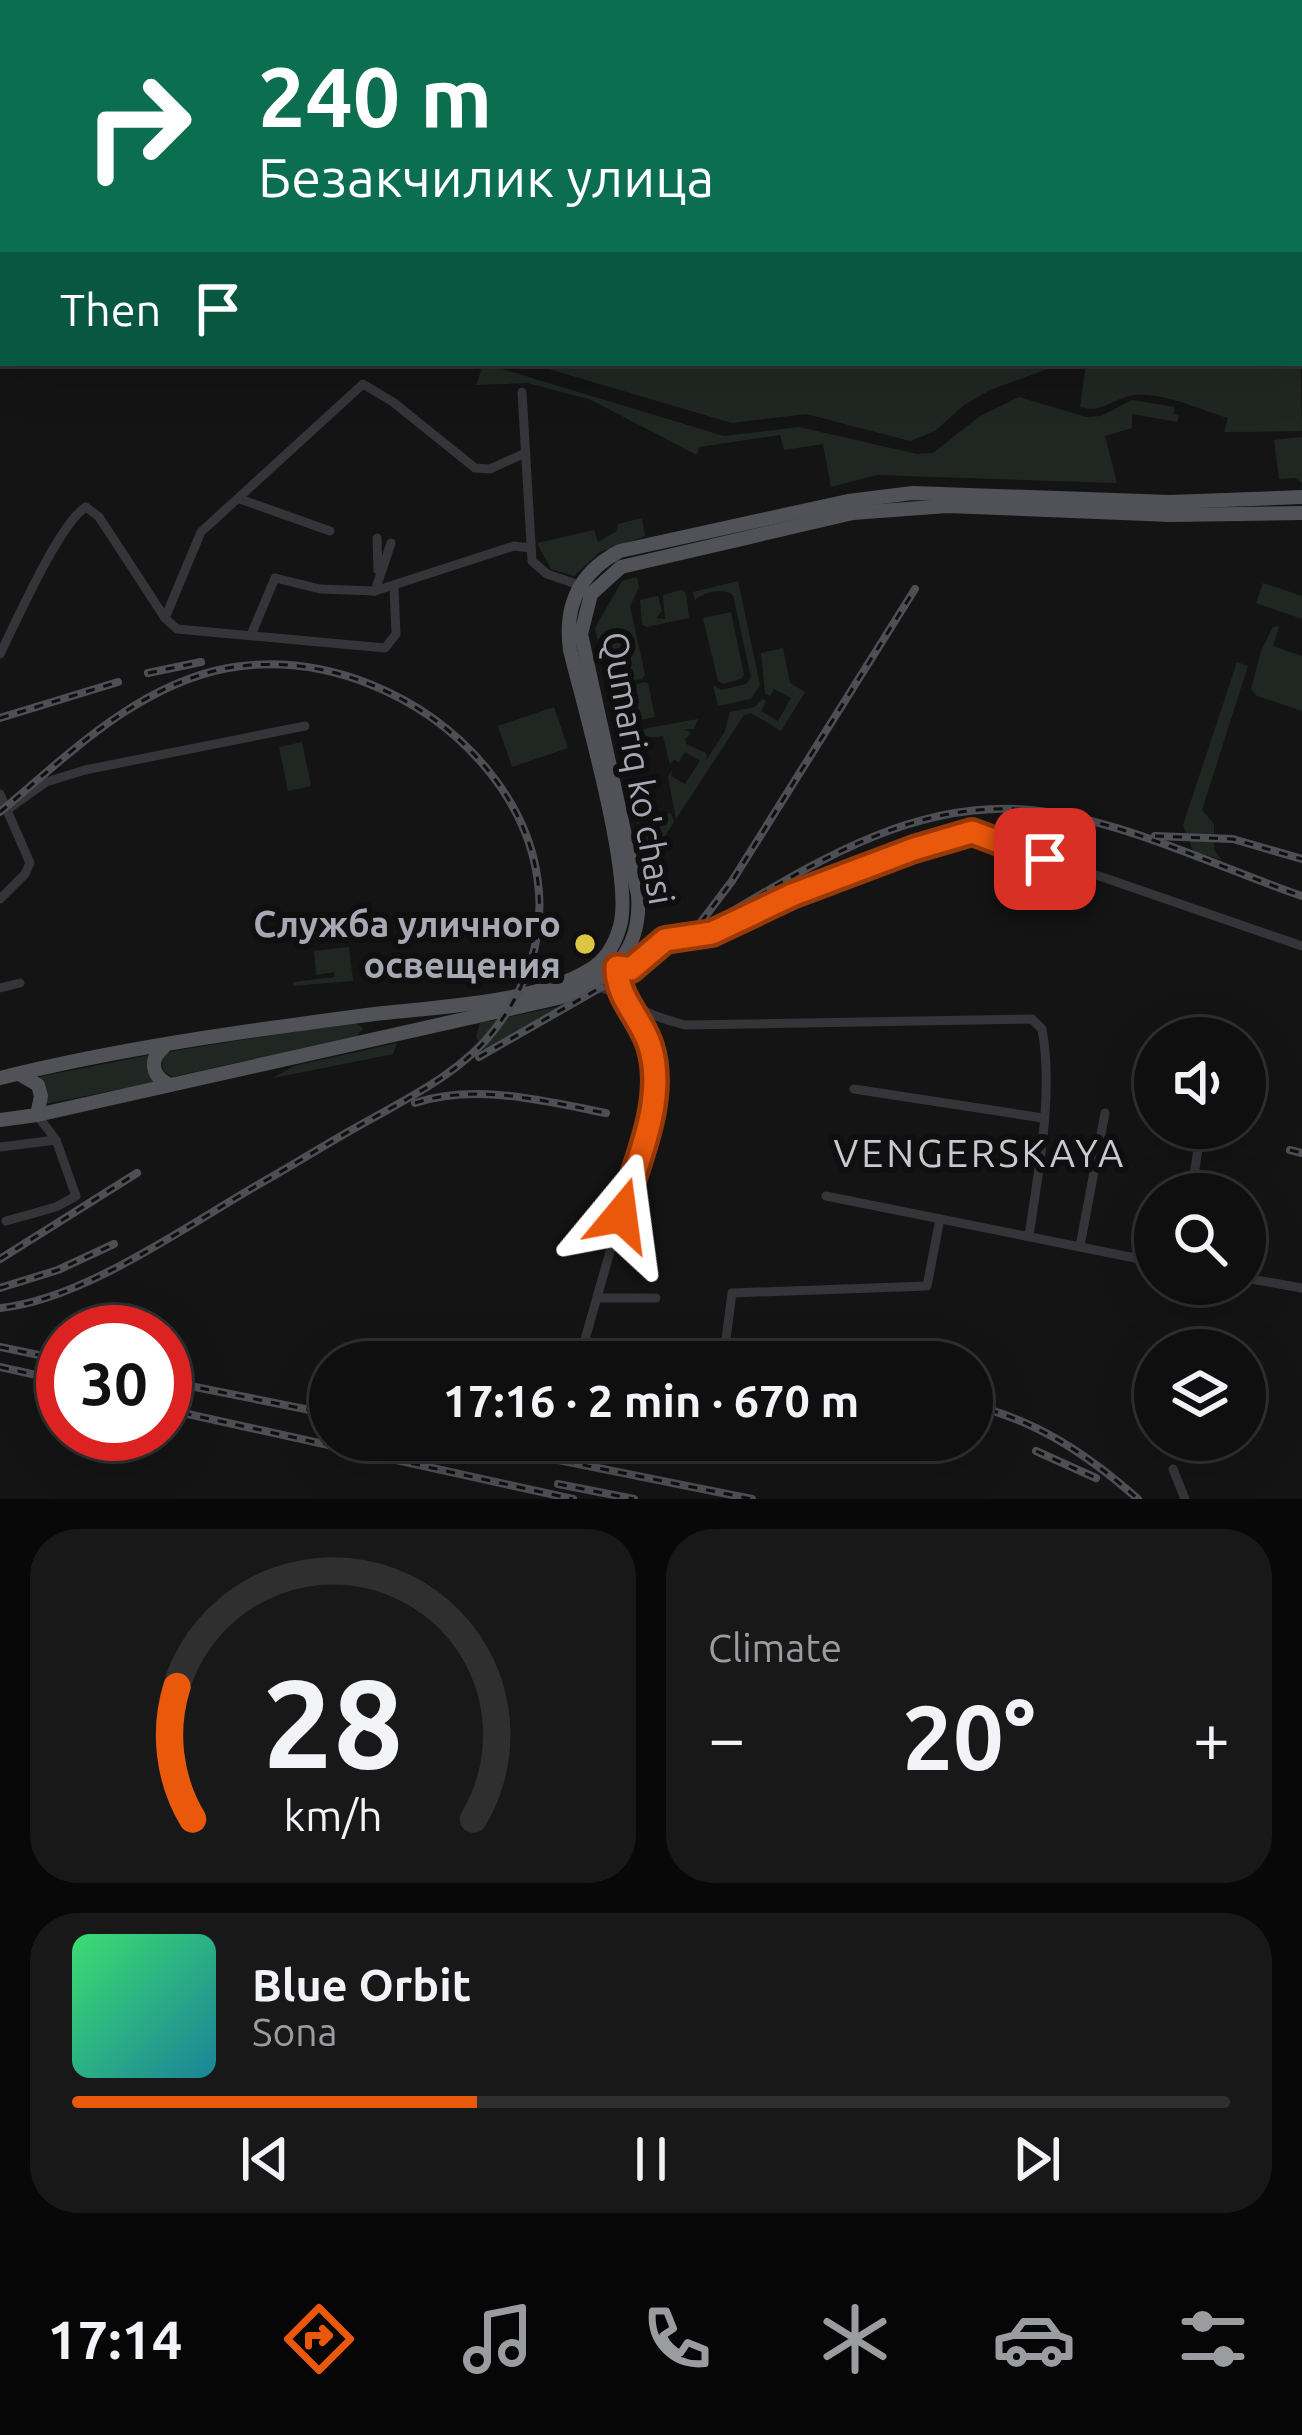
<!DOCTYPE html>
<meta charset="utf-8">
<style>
body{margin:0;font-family:Ubuntu,sans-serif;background:#181819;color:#f1f3f6;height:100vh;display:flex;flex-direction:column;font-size:45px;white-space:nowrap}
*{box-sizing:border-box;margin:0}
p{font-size:39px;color:#9b9c9f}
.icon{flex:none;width:66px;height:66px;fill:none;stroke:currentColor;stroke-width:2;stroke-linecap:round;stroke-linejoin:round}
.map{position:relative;height:1499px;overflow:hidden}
.sheet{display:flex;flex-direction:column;gap:30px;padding:30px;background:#080809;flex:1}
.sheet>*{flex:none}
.top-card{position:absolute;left:0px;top:0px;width:1302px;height:366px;box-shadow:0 12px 48px #0002,0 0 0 3px #2f2f30;background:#0b6e4f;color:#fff;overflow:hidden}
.buttons{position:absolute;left:1134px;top:1017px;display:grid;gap:24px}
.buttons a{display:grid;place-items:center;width:132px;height:132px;border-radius:50%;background:#0f0f10;box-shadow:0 12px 48px #0002,0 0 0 3px #2f2f30;font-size:60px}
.speed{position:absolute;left:36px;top:1305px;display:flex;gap:24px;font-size:60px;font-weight:700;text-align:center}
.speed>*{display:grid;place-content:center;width:156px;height:156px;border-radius:50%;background:#0f0f10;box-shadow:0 12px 48px #0002,0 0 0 3px #2f2f30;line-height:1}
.speed .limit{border:18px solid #d22;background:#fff;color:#111}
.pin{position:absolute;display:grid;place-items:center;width:102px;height:102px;color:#fff;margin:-51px;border-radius:24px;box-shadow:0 6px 18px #0006}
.me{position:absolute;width:132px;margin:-66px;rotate:16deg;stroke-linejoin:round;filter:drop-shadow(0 0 9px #0008)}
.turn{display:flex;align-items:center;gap:42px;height:252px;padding:0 60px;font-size:54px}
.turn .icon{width:156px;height:156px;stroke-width:2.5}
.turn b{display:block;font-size:84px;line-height:102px}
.then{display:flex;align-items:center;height:114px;padding:0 60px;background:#0003;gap:24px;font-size:45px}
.big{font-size:90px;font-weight:700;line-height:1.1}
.sheet .tile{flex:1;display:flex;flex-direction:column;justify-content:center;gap:18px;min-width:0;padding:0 42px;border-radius:48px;background:#181819}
.sheet .dial{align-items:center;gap:0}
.dial svg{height:312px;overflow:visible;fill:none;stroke:#2f2f30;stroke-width:7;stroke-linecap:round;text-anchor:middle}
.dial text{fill:#f1f3f6;stroke:none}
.song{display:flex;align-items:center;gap:36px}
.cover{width:144px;height:144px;border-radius:18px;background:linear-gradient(135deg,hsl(140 70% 55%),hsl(190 70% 35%))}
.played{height:12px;border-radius:6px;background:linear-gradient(90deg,#ea580c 35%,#2f2f30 35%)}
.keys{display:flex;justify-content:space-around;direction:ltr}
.heat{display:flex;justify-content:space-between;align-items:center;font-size:66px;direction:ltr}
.sheet .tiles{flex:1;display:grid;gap:30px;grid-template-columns:1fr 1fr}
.tile:last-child{grid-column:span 2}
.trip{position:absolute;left:309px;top:1341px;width:684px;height:120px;border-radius:60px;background:#0f0f10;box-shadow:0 12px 48px #0002,0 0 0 3px #2f2f30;font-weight:700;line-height:120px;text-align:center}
.menu{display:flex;height:192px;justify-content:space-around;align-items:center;background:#060606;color:#9b9c9f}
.menu .icon{width:84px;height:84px}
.menu .selected{color:#ea580c}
.menu b{font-size:54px;color:#f1f3f6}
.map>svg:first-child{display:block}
</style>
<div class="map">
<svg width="1302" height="1499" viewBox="0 0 1302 1499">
<rect width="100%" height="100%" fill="#141415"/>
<!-- green -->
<g fill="#202722">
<path d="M24,0H551L561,3H27Z"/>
<path d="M1299,287L1302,431L1224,432L1228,418C1199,409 1164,392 1134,395C1113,398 1102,414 1080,407L1086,363H1299Z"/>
<path d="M467,363H482L724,436L799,427L917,454L933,453L980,416L1019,397L1086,417L1101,416L1132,400L1175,407L1173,414L1179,416L1177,422L1132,414V428L1105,436L1117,483L877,475L831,487L823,444L784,450L780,435L699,447L697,455L591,400L528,383L476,385L482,368Z"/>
<path d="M528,363H1064L990,390L964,405L935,431L910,441L806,414L732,423Z"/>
<path d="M1302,437V483L1296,478L1279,479L1274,440Z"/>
<path d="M642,518L645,536L600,552L574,576L551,569L537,543L594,530L598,542L617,531L618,524Z"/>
<path d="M637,577L639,588L630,606L645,675L642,679L609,685L595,628L622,581Z"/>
<path d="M738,581L760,685L751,699L718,706L713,685L721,690L746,684L751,677L733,595C724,587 703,592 695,600L693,592Z"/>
<path d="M1263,583L1302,596V619L1256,603Z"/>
<path d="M681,590L686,593L689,618L646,627L642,624L640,600L658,596L662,611L656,618L665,619L663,595Z"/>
<path d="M731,612L744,675L741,679L723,684L718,681L703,618Z"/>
<path d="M1279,626L1273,646L1302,656V711L1257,696L1251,689L1261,651L1273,627Z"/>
<path d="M783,648L790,683L805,692L781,731L751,713L744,715L676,819L668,777L673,769L671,776L685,784L700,761L685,752L679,762L674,760L670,765L663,736L641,739L642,729L698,719L694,729H685L691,733L685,739L686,744L706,753L707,759L725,731L730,712L755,707L762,699L766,701L761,711L778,721L791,698L774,689L770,696L765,693L761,653Z"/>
<path d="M1237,662L1248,666L1202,810L1214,824V850L1222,860L1193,851L1183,825Z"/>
<path d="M644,682L648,683L655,717L619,724L612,692Z"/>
<path d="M554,707L568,748L512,767L498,726Z"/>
<path d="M302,742L311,786L288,791L279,747Z"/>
<path d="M671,813L674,822L644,868L636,821Z"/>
<path d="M349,947L353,981L293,986V982L335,977L334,972L316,975L314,951Z"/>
<path d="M568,1005L486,1052L476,1037L480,1023Z"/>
<path d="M354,1022L363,1028L357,1036L172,1077L163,1070L162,1058L167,1052Z"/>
<path d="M397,1043L393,1054L273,1078L294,1066Z"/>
<path d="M150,1055L156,1082L45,1104L47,1090L38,1077Z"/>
</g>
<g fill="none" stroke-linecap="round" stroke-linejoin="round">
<!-- taxiway -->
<g stroke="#313234" stroke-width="18">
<path d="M622,0L623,3"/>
<path d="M0,34L3,42"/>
<path d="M0,128L3,125"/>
<path d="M0,216L3,214"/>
</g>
<!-- runway -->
<path stroke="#313234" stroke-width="48" d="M0,37L3,38"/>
<!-- minor -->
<g stroke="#353539" stroke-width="9">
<path d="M937,3L945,0"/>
<path d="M1299,160L1302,158"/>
<path d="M522,392L532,561L547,574L579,585"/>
<path d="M240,499L330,531"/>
<path d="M377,538L378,570"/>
<path d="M375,591L391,543"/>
<path d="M165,618L201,532L363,384L393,402L475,468L490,469L523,454"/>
<path d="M251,635L275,578L320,589L375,591L514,546L530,548"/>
<path d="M0,654C16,622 60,522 86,507L99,517L165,618L177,629L385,648L396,634L394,588"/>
<path d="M0,794L30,863L25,874L0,899"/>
<path d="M8,809L46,782L85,770L305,726"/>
<path d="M592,986C642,993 656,1050 655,1093L584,1343L672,1362"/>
<path d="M0,988L20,983"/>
<path d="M854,1089L1043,1118"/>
<path d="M0,1147L56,1140L37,1115"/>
<path d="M1191,1194L1199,1143"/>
<path d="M826,1196L1155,1262"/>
<path d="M6,1221L56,1207L76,1196L56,1140"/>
<path d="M1029,1236C1038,1173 1054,1093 1042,1029L1032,1019L685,1025C654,1017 615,1006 617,967L631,969L665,940L712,933L792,895L914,849L972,832L1302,946"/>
<path d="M1080,1246L1105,1113"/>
<path d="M1245,1278L1302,1288"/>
<path d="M598,1298H656"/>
<path d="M723,1362L732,1293L927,1286L940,1219"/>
<path d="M1173,1469L1185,1499"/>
</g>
<!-- primary -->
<g stroke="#515258" stroke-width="14">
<path d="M1171,0L1173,3"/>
<path d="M1187,0L1188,3"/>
<path d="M1299,208L1302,215"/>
<path d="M1299,260L1302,266"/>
<path d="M164,1047C148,1060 152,1077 170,1085"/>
<path d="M19,1074L38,1085L41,1096L37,1115"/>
<path d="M0,1078C120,1048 245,1031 367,1015C431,1007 535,1004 589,970C605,961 615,944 620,926C634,878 584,707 570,650C564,606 579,572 620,551L848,501L913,493L1170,502L1302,497"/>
<path d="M0,1120L37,1115L558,998C610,982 642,952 638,895L581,634L591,594L621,567L853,513L947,506L1171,515L1302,513"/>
</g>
<!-- rail casing -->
<g stroke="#4e4f54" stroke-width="8">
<g id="rail">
<path d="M148,673L201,662"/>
<path d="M0,718L118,682"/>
<path d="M0,812C68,755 137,685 228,668C423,634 633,849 495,1029C461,1074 404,1100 355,1128C323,1146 293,1165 261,1183C188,1225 83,1300 0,1308"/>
<path d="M1155,836L1233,839L1302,859"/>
<path d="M701,922L732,881L915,589"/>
<path d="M479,1057C551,1016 622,975 694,934C798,874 904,798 1031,810C1121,819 1217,867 1302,896"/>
<path d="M415,1103C477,1083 544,1101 606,1113"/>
<path d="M1290,1150L1302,1153"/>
<path d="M0,1259L137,1173"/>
<path d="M0,1288L58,1270L114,1244"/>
<path d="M0,1347L63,1360"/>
<path d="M0,1367L63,1381"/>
<path d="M165,1381L330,1414"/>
<path d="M972,1405C1038,1421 1088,1455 1138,1499"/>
<path d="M165,1409L573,1499"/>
<path d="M459,1440L752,1499"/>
<path d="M1036,1451L1096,1478"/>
<path d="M558,1484L634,1499"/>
</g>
</g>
<!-- rail -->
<use href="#rail" stroke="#0f0f10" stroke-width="3" stroke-dasharray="9" stroke-linecap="butt"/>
</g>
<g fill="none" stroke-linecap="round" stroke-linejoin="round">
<!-- route casing -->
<g stroke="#983908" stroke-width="30">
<path id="route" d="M621,1215C636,1163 667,1100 650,1046C642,1019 616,997 617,967L631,969L665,940L712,933L792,895L914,849L972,832L1045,859"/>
</g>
<!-- route -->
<use href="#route" stroke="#ea580c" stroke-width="21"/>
</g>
<!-- markers -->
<circle fill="#dcc444" stroke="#0f0f10" stroke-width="4.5" cx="585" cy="944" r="12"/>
<g text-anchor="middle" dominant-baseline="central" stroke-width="12" stroke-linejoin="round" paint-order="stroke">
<!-- street labels -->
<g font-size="36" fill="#a7a8b4" stroke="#0f0f10">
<text transform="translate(639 768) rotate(80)">Qumariq ko'chasi</text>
</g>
<!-- poi labels -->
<g font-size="36" font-weight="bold" fill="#a7a8b4" stroke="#0f0f10" text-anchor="end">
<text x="561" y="923">Служба уличного<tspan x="561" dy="41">освещения</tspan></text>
</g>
<!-- neighbourhood labels -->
<g font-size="39" letter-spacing="3" fill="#c7c8d0" stroke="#0f0f10">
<text x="980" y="1152">VENGERSKAYA</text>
</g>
</g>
</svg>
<div class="buttons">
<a><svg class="icon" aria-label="sound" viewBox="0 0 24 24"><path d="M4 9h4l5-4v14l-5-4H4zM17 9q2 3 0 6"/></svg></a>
<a><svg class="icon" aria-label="search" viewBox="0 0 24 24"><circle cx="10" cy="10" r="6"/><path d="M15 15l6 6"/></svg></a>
<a><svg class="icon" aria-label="layers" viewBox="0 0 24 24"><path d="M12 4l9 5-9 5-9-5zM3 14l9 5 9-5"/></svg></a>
</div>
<div class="speed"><div class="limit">30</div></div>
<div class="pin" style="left:1045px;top:859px;background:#d93025"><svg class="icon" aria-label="arrive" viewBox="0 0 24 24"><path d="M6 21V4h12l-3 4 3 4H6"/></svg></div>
<svg class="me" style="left:621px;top:1215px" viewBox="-20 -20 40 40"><path d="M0-17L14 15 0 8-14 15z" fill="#ea580c" stroke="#fff" stroke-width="4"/></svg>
<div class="trip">17:16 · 2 min · 670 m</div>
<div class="top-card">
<div class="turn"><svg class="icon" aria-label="right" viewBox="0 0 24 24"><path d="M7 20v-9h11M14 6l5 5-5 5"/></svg><div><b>240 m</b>Безакчилик улица</div></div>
<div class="then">Then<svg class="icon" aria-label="arrive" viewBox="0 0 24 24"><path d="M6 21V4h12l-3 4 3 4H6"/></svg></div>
</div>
</div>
<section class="sheet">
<div class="tiles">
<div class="tile dial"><svg viewBox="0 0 100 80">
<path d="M14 69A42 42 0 1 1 86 69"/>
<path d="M14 69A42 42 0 0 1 10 35" stroke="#ea580c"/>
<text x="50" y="56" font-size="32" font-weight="700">28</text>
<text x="50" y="72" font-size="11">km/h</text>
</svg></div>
<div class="tile"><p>Climate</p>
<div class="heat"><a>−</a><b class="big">20°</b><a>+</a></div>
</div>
<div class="tile">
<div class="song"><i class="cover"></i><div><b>Blue Orbit</b><p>Sona</p></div></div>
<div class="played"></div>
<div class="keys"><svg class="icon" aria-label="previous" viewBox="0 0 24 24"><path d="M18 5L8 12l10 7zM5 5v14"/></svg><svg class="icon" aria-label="pause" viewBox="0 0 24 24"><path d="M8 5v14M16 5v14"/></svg><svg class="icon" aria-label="next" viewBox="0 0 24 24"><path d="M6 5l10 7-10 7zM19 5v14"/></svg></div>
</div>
</div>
</section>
<nav class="menu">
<b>17:14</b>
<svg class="icon selected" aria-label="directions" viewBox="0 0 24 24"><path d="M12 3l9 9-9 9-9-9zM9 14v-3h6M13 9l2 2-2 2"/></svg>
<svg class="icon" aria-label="music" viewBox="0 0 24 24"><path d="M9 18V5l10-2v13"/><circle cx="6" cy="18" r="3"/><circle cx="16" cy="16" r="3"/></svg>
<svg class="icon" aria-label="phone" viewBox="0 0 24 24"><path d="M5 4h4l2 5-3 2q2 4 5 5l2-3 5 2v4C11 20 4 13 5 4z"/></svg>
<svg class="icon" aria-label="climate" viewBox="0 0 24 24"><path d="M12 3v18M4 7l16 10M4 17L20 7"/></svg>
<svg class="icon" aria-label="car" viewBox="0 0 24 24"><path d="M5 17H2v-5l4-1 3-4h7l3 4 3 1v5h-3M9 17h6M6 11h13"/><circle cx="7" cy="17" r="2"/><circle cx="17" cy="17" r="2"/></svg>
<svg class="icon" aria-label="filters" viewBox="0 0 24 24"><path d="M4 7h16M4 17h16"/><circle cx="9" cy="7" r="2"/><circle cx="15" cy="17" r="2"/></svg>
</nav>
